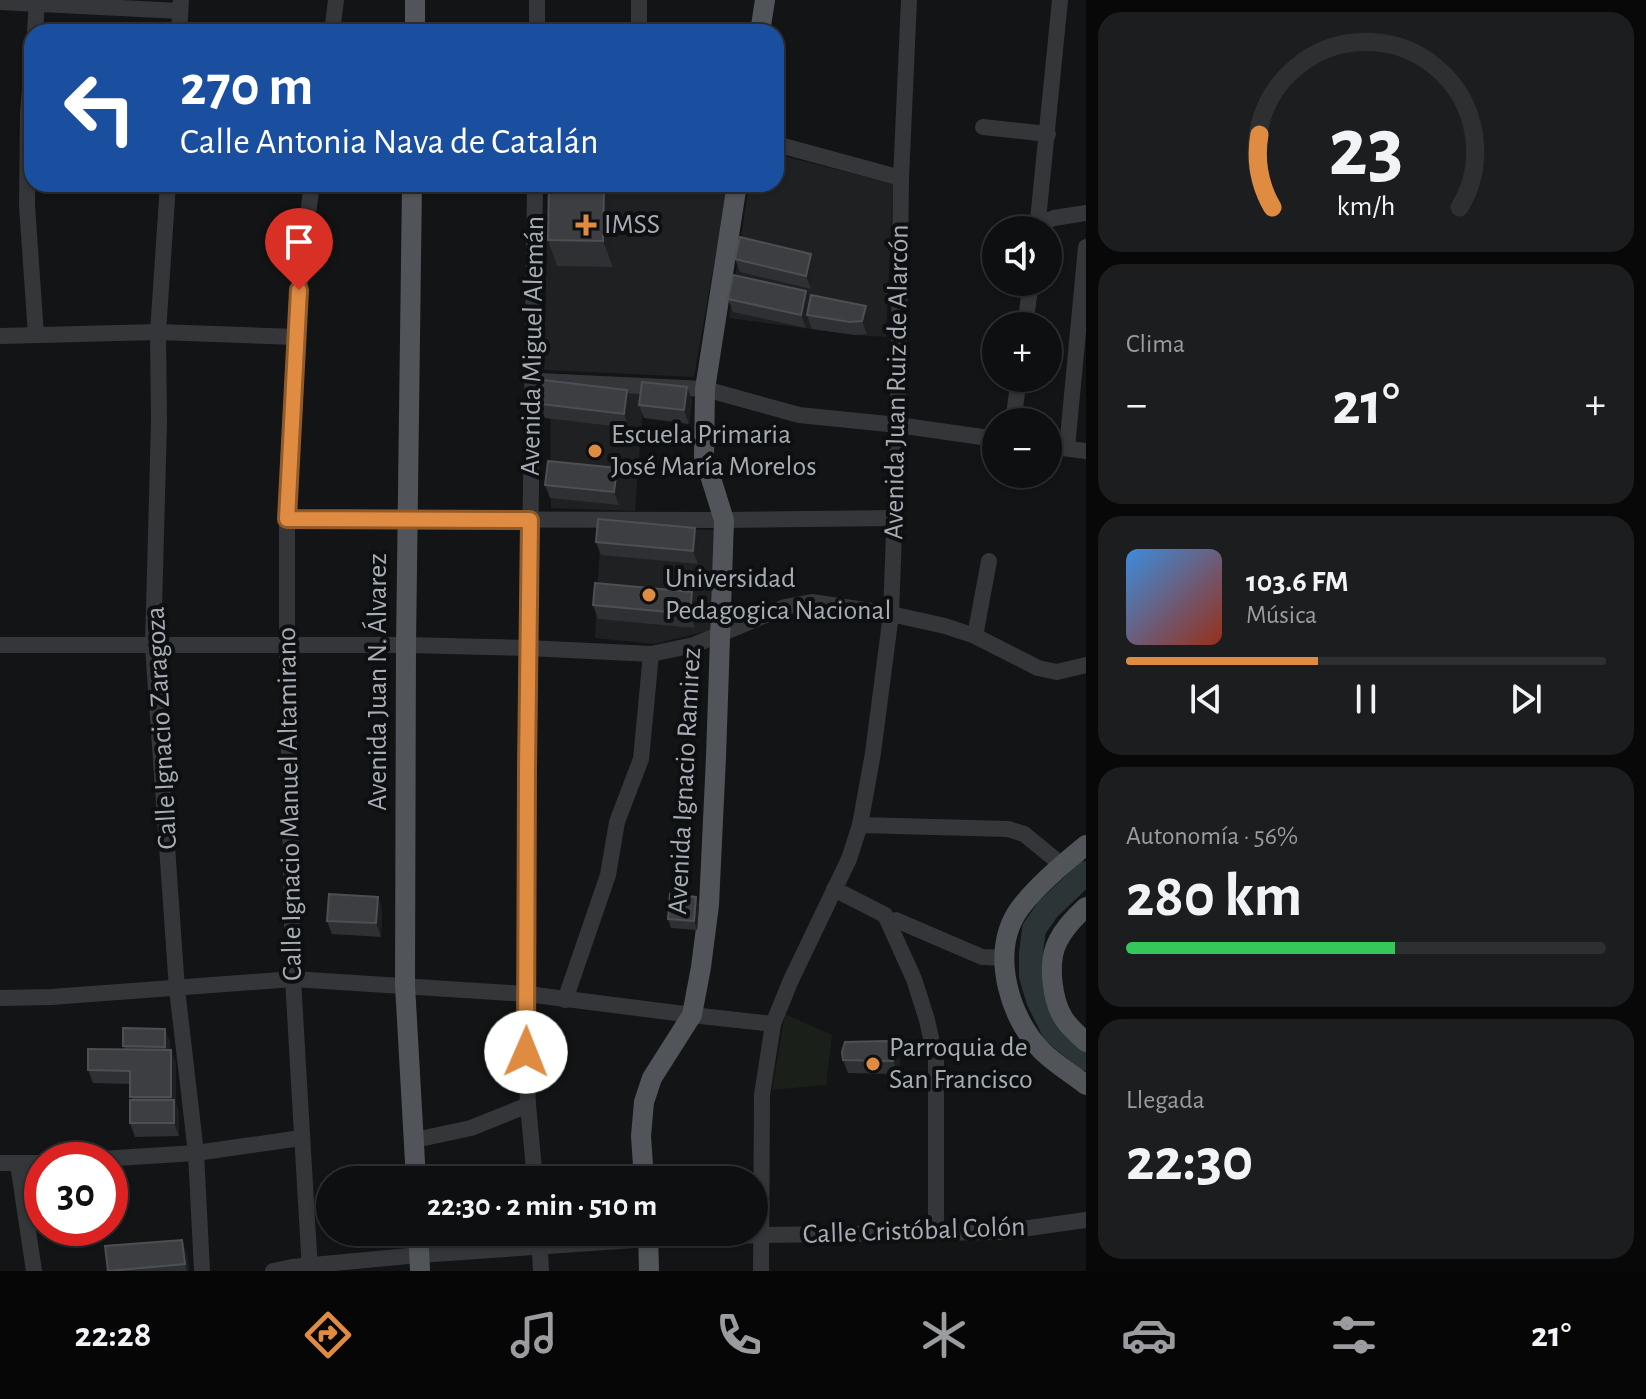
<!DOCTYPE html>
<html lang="es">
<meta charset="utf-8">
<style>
body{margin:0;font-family:"Alegreya Sans",sans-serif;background:#1c1d1e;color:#f1f3f6;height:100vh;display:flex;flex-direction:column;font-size:30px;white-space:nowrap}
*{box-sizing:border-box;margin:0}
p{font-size:26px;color:#9b9c9f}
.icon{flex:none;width:44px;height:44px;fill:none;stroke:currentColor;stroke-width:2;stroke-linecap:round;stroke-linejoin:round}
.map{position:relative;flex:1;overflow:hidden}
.side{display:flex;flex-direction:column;gap:12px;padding:12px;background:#080809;width:560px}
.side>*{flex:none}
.guide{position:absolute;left:24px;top:24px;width:760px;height:168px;border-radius:24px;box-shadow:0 2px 6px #0004,0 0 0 2px #2e2f30;background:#1a4fa0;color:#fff;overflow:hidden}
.tools{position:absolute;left:982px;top:216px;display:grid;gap:16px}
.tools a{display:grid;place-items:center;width:80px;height:80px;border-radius:50%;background:#0e0f10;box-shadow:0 2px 6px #0004,0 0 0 2px #2e2f30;font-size:40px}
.speed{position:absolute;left:24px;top:1142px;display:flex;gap:16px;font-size:40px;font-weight:700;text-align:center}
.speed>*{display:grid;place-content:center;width:104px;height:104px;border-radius:50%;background:#0e0f10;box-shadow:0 2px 6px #0004,0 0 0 2px #2e2f30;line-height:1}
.speed .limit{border:12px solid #d22;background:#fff;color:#111}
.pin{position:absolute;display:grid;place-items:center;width:68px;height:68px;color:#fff;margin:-82px -34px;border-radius:50% 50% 50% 0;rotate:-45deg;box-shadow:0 0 8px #0007}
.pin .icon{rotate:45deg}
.me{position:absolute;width:88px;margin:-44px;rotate:1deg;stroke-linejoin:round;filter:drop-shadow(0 0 6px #0008)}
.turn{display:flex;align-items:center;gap:28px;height:168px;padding:0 24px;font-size:36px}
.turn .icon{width:104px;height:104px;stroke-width:2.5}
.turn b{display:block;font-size:56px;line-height:68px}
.big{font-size:60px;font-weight:600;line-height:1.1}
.side .tile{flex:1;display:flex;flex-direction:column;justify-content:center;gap:12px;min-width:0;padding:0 28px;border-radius:24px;background:#1c1d1e}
.side .dial{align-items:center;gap:0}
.dial svg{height:208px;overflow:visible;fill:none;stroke:#2e2f30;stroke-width:7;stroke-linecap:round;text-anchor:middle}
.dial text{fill:#f1f3f6;stroke:none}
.song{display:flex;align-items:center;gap:24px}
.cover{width:96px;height:96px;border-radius:12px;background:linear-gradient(135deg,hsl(210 70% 55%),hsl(10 70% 35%))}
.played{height:8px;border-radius:4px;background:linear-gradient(90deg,#df8b42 40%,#2e2f30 40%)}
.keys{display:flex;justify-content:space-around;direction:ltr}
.heat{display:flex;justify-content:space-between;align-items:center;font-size:44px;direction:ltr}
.charge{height:12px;border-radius:6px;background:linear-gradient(90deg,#34c759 56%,#2e2f30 0)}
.trip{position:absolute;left:316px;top:1166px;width:452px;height:80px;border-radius:40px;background:#0e0f10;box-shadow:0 2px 6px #0004,0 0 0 2px #2e2f30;font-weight:600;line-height:80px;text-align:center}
.tabs{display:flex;height:128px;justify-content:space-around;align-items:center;background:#060606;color:#9b9c9f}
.tabs .icon{width:56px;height:56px}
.tabs .active{color:#df8b42}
.tabs b{font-size:36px;color:#f1f3f6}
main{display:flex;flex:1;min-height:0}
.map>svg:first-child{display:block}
</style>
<main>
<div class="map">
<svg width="1086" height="1271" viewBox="0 0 1086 1271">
<rect width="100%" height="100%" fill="#131415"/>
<!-- built -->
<g fill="#1f2022">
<path d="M776,154L893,184L886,337L855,335L729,318L749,184H776Z"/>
<path d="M548,184H728L694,377L544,370Z"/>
<path d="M550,388L644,394L635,511L551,508Z"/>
<path d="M601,527L717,530L711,630L654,644L595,638Z"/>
</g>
<!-- green -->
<path fill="#1a1f1a" d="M785,1014L832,1035L826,1085L772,1090Z"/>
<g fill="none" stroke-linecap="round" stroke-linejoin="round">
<!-- river -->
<path stroke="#2b3437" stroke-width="24" d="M1086,873L1048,909L1034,929L1031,953V976L1038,1000L1054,1032L1086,1059"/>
<!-- minor -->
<g stroke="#353639" stroke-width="16">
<path d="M0,2L180,11"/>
<path d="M35,32L37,0"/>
<path d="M179,32L181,0"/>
<path d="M332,32L336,0"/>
<path d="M537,32V0"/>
<path d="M639,32V0"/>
<path d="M32,66L28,113L27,205L36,335"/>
<path d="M983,127L1048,134"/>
<path d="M776,144L901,178"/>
<path d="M168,184L158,332L159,422L153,646L177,989L196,1153L202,1271"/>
<path d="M1038,224L1054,218L1086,213"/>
<path d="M1037,230L1060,0"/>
<path d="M1025,326L1031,282"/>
<path d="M0,336L158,332L296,337"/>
<path d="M539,381L705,389L799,415L898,425L996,439"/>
<path d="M1013,422L1019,378"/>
<path d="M1048,446L1086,451"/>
<path d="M1067,448L1086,247"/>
<path d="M287,519L724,520L896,518"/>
<path d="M975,636L989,561"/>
<path d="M0,645H406L528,648L651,654L694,645L785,607L812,602L891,614L945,626L975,636L1038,668L1057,672L1086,665"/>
<path d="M860,825L1008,829L1024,834L1062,865"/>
<path d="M834,889L885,915L914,979L927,1020L936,1060V1233"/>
<path d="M896,920L982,957L1004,958"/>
<path d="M0,998L51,997L293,979L527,994L692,1015L773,1024"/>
<path d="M565,1000L608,875L617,822L641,759L651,654"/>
<path d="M415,1140L471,1128L528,1105"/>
<path d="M85,1160L196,1153L301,1138"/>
<path d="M0,1163H42"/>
<path d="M18,1164L34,1271"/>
<path d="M535,1180L528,1105L526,1052V862L535,184"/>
<path d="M539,1232L541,1271"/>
<path d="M273,1271L292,1267L419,1255L649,1239L760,1235L1001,1232L1086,1220"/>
<path d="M310,1271L293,979L287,645V519L301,266L312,184"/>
<path d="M761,1271L762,1095L773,1024L791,980L849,859L860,825L873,753L891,614L898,425L901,178L909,0"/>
</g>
<!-- major -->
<g stroke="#515458" stroke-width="20">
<path d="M415,32V0"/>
<path d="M760,32L765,0"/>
<path d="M412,184L406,645L405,985L416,1180"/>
<path d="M1086,845C1065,862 1030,891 1016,914C991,956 1010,1019 1042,1051C1055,1064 1072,1074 1086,1085"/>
<path d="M1086,907C1075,917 1065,927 1058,941C1047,961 1052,1001 1064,1019C1070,1028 1078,1035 1086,1042"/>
<path d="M644,1180L641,1136L644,1102L652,1078L692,1015L701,967L709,905L716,757L724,520L704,456L705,389L737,184"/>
<path d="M418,1232L420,1269"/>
<path d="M648,1232L649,1271"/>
</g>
</g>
<!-- wall -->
<g fill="#2f3033">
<path d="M614,184L613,267L557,266L548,240Z"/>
<path d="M735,259L816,267L811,289L740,272Z"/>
<path d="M728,299L810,301L866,306L871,319L867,334L855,335L812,329L808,318L806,328L733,312Z"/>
<path d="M687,387L692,401L689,424L644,418L639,405Z"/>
<path d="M627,390L632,404L629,428L545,418L540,404Z"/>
<path d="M617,468L622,482L619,505L550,498L545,485Z"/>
<path d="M596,542H700L698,564L601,555Z"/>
<path d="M593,605L697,606L695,628L598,619Z"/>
<path d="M378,897L382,910L381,937L332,934L327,921Z"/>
<path d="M696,897L699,906L697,930L671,928L668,919Z"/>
<path d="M165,1029L170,1042V1050L176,1063V1104L179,1113V1136L135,1137L130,1123L132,1100L130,1084L93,1083L88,1070L124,1049L123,1046Z"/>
<path d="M895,1049L900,1062L898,1074L848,1073L843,1060Z"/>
<path d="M187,1253L189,1271H108Z"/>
</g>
<!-- shaded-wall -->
<g fill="#1e1f21">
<path d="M604,184H614L613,267L603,241Z"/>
<path d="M811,254L816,267L811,289L806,276Z"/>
<path d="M806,291L811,304L807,315L808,318L806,328L801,315Z"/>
<path d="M866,306L871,319L867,334L862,321Z"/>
<path d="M687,387L692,401L689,424L684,410Z"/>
<path d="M627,390L632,404L629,428L624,414Z"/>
<path d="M617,468L622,482L619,505L614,492Z"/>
<path d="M695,528L700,542L698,564L693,551Z"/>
<path d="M692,592L697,606L695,628L690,614Z"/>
<path d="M378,897L382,910L381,937L376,923Z"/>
<path d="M696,897L699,906L697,930L694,921Z"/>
<path d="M165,1029L170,1042V1060L165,1047Z"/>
<path d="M895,1049L900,1062L898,1074L893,1061Z"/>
<path d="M171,1050L176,1063V1104L179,1113V1136L174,1123V1106L171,1097Z"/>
<path d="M182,1240L187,1253L189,1271H187L185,1264Z"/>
</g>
<!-- building -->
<g fill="#3c3e41" stroke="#4c4f53" stroke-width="2">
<path d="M549,184H604L603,241L548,240Z"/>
<path d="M740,237L811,254L806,276L735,259Z"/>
<path d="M733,275L806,291L801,315L728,299Z"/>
<path d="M811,295L866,306L862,321L850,322L807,315Z"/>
<path d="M543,380L627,390L624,414L540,404Z"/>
<path d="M642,382L687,387L684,410L639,405Z"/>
<path d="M548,461L617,468L614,492L545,485Z"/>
<path d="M598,519L695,528L693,551L596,542Z"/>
<path d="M595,583L692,592L690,614L593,605Z"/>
<path d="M329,894L378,897L376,923L327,921Z"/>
<path d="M670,894L696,897L694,921L668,919Z"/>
<path d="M123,1028L165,1029V1047L123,1046Z"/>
<path d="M887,1041L895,1049L893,1061L843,1060L842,1052L845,1042Z"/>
<path d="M88,1049L171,1050V1097H130V1071L88,1070Z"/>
<rect x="130" y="1100" width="44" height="23"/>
<path d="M182,1240L185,1264L108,1271L105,1246Z"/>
</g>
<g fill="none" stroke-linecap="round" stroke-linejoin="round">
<!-- route casing -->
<g stroke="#915a2b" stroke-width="20">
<path id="route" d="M299,290L287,519L530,520L527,769L526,1052"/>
</g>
<!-- route -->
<use href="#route" stroke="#df8b42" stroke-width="14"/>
</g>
<!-- markers -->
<g fill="#df8b42" stroke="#0e0f10" stroke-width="3">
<path d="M582 213h8v8h8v8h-8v8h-8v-8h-8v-8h8z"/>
<circle cx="595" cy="451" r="8"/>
<circle cx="649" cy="595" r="8"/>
<circle cx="873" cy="1064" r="8"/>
</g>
<g text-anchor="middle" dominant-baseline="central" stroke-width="8" stroke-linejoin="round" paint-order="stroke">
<!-- poi labels -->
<g font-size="28" fill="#a6adb4" stroke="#0e0f10" text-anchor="start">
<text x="604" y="225">IMSS</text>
<text x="611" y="435">Escuela Primaria<tspan x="611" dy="32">José María Morelos</tspan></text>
<text x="665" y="579">Universidad<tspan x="665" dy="32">Pedagogica Nacional</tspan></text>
<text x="889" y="1048">Parroquia de<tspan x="889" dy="32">San Francisco</tspan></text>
</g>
<!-- street labels -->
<g font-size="28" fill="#a6adb4" stroke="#0e0f10">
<text transform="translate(533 346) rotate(-89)">Avenida Miguel Alemán</text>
<text transform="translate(897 382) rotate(-89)">Avenida Juan Ruiz de Alarcón</text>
<text transform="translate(378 682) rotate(-90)">Avenida Juan N. Álvarez</text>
<text transform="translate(162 728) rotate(-93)">Calle Ignacio Zaragoza</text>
<text transform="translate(685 781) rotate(-87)">Avenida Ignacio Ramirez</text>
<text transform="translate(290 804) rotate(-91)">Calle Ignacio Manuel Altamirano</text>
<text transform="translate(914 1231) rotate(-2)">Calle Cristóbal Colón</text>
</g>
</g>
</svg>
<div class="tools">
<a><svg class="icon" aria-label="sound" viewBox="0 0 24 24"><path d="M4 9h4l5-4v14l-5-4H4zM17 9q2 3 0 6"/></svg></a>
<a>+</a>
<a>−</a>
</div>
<div class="speed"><div class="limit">30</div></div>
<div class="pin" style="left:299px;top:290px;background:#d93025"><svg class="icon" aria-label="arrive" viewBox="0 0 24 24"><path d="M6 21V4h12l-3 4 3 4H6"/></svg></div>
<svg class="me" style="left:526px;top:1052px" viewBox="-20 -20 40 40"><circle r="19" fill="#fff"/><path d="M0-13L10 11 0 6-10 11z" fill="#df8b42"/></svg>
<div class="trip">22:30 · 2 min · 510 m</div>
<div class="guide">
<div class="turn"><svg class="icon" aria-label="left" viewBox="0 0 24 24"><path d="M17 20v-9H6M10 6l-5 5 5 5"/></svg><div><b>270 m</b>Calle Antonia Nava de Catalán</div></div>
</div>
</div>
<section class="side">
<div class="tile dial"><svg viewBox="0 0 100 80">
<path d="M14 69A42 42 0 1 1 86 69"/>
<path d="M14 69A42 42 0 0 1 9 41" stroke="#df8b42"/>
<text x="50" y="56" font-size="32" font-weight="700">23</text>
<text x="50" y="72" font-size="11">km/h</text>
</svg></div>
<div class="tile"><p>Clima</p>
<div class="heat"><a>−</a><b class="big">21°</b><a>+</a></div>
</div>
<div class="tile">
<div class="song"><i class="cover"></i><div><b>103.6 FM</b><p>Música</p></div></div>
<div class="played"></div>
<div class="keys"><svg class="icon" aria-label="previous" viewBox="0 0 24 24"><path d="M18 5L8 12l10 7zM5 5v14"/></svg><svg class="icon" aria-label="pause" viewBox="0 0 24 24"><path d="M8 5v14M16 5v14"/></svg><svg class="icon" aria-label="next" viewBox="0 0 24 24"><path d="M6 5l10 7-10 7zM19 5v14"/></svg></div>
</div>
<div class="tile"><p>Autonomía · 56%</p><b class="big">280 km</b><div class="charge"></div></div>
<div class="tile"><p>Llegada</p><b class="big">22:30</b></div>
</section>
</main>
<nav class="tabs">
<b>22:28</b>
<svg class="icon active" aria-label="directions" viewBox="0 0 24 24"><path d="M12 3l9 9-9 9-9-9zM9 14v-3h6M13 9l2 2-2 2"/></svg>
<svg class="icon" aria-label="music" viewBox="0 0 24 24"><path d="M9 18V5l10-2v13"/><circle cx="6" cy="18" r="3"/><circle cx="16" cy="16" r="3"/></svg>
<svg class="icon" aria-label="phone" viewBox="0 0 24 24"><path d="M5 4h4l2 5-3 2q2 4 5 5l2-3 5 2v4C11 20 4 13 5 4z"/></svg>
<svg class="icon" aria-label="climate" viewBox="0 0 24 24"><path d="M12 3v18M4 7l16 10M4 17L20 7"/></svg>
<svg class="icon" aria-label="car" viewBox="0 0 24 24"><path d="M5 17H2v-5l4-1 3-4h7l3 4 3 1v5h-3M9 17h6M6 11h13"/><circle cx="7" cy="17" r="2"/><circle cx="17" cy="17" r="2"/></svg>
<svg class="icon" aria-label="filters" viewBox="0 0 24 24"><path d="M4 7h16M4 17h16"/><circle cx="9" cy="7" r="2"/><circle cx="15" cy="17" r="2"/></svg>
<b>21°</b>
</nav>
